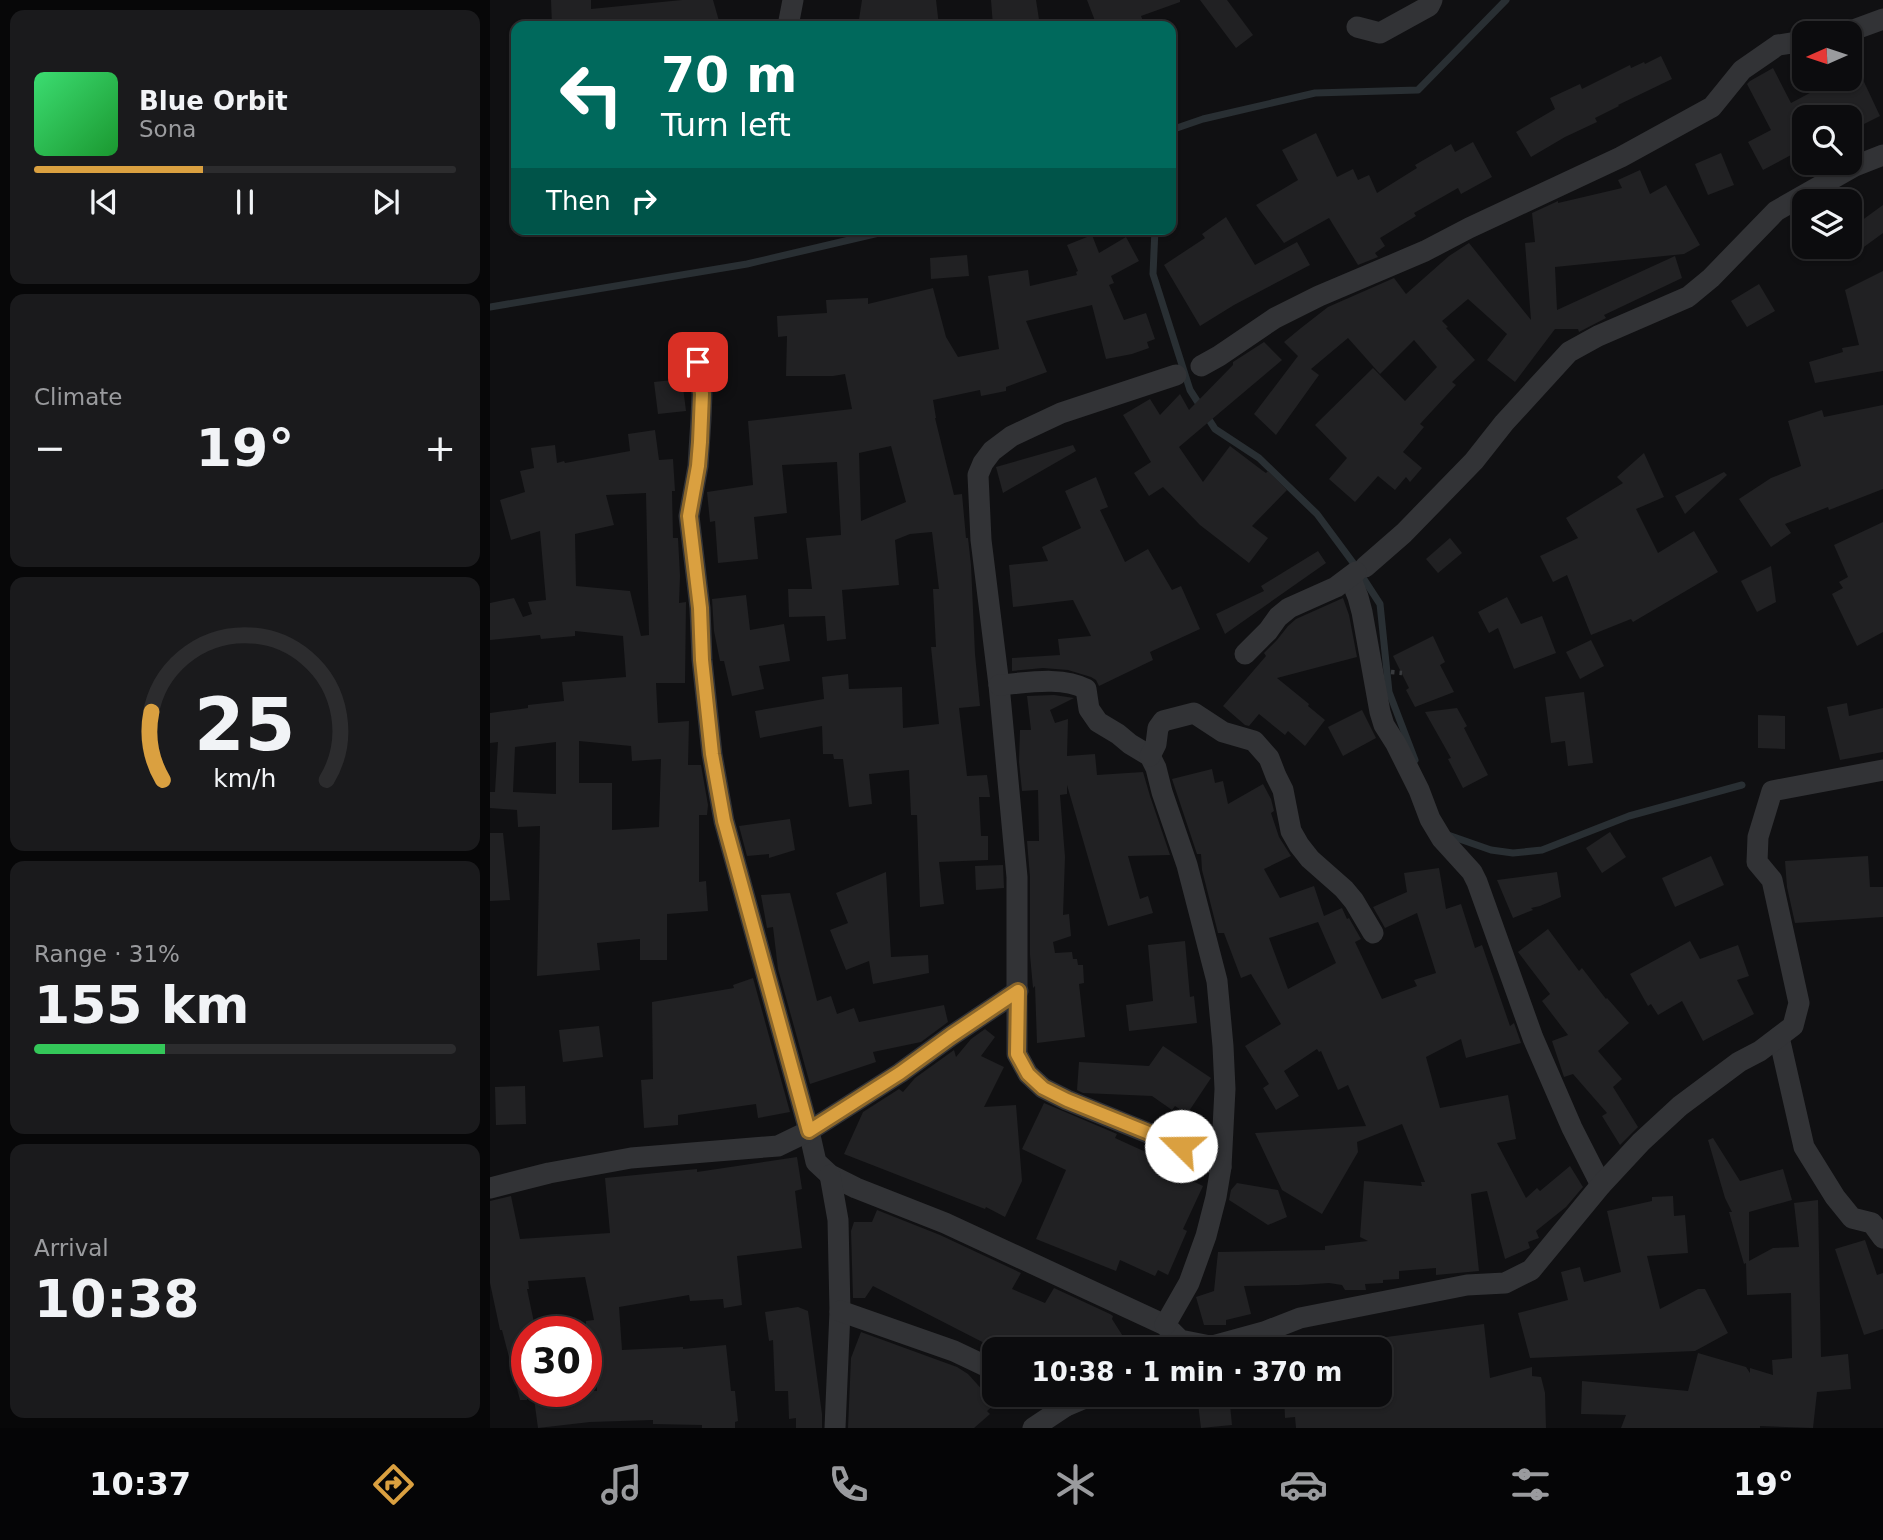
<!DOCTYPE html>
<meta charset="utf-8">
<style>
body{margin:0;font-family:"DejaVu Sans",sans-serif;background:#1a1a1c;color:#f1f3f6;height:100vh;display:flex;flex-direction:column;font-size:26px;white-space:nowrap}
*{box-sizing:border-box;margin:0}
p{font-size:23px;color:#9a9b9e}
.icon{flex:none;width:38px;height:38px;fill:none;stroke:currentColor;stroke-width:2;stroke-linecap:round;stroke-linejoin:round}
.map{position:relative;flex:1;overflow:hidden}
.panel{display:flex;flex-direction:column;gap:10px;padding:10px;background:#070708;width:490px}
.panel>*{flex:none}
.guide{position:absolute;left:21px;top:21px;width:665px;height:214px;border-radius:14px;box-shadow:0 2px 5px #0004,0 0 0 2px #2c2c2e;background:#00695c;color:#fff;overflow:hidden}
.needle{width:46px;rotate:267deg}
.controls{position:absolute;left:1302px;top:21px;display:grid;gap:14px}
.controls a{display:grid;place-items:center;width:70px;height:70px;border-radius:14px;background:#0c0c0e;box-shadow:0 2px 5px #0004,0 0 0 2px #2c2c2e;font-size:35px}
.speed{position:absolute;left:21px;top:1316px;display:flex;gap:14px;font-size:35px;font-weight:700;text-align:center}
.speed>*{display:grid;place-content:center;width:91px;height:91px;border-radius:50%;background:#0c0c0e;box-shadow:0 2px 5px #0004,0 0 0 2px #2c2c2e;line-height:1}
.speed .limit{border:10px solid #d22;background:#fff;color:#111}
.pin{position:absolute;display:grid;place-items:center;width:60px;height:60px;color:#fff;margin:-30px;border-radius:14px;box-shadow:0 4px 10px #0006}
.me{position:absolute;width:77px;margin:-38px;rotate:292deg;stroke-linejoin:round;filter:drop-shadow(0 0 5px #0008)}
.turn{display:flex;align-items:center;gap:24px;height:147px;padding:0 35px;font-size:32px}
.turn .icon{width:91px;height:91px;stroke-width:2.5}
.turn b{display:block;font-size:49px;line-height:60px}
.then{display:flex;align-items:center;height:66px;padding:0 35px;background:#0003;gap:14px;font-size:26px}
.big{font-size:52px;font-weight:700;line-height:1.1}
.panel .tile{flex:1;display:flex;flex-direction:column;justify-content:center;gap:10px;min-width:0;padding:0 24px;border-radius:14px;background:#1a1a1c}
.panel .dial{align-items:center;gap:0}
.dial svg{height:182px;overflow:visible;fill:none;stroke:#2c2c2e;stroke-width:7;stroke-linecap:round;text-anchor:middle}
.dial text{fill:#f1f3f6;stroke:none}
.song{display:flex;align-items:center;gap:21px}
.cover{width:84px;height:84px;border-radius:10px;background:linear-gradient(135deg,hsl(140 70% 55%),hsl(130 70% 35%))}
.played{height:7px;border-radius:4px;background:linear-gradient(90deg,#daa040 40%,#2c2c2e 40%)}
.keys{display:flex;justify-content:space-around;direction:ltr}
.heat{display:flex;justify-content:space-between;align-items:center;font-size:38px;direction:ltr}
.charge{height:10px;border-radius:5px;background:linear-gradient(90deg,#34c759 31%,#2c2c2e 0)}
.trip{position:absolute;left:492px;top:1337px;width:410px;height:70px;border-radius:14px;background:#0c0c0e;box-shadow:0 2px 5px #0004,0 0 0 2px #2c2c2e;font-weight:700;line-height:70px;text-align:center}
.tabs{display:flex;height:112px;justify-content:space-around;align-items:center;background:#050506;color:#9a9b9e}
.tabs .icon{width:49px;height:49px}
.tabs .on{color:#daa040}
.tabs b{font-size:32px;color:#f1f3f6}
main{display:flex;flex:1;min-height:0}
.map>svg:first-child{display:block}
</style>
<main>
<section class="panel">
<div class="tile">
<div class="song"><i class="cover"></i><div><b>Blue Orbit</b><p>Sona</p></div></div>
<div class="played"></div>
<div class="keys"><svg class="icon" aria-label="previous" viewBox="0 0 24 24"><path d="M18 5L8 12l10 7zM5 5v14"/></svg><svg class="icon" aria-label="pause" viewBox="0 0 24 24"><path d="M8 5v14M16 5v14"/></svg><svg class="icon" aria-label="next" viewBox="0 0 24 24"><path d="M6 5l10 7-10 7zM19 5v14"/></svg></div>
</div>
<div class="tile"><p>Climate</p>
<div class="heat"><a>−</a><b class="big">19°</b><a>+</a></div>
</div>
<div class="tile dial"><svg viewBox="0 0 100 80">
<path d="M14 69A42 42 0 1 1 86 69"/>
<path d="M14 69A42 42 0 0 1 9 39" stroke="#daa040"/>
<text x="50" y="56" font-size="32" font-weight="700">25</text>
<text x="50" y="72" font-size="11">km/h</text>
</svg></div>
<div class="tile"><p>Range · 31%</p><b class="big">155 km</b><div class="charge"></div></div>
<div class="tile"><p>Arrival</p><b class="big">10:38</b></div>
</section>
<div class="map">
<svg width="1393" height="1428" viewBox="0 0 1393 1428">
<rect width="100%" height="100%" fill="#101012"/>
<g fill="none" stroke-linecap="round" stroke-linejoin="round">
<!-- stream -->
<g stroke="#292f33" stroke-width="7">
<path d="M681,130L713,119L825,93L928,90L1016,0"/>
<path d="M665,229L663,274L700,390L725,429L769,458L827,514L864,564L890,604L899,692L925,760"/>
<path d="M0,307L257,264L406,229"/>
<path d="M958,835L1001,850L1023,853L1052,850L1139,816L1252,785"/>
</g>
</g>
<!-- building -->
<g fill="#212123" fill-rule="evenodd">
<path d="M61,0H101V9L192,0H223L229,21L208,26H62Z"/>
<path d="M372,0H446L449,26H368Z"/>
<path d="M501,0H546L550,26H503Z"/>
<path d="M597,0H690V2L651,16L655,26H607Z"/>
<path d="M710,0H737L763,35L746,48Z"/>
<path d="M1171,56L1182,79L1128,105L1129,106L1105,118L1107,122L1075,137L1041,157L1026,132L1065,109L1060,98L1090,84L1092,89L1140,65L1141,68L1154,62L1155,64Z"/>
<path d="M1367,67L1390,116L1360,131V117H1314V148L1273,170L1258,142L1281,130L1257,84L1260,81L1283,68L1301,103L1346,79H1360V71Z"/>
<path d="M826,133L847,177L863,169L868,180L879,175L887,193L927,168L925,165L961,144L965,152L983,142L1002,177L971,194L968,188L924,213L926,216L890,238L895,246L885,253L888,257L868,265L839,218L794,243L766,205L808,180L792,150Z"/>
<path d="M1231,153L1244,185L1218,195L1205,164Z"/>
<path d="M1150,170L1160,194L1176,185L1210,245L1194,254L1065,267L1067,310L1185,256L1192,278L1114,315L1116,318L1089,332L1088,329H1065L1025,382L997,360L1017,334L978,299L952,321L958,327L956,328L985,360L962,382L966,385L930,424L934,427L913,452L932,468L920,482L916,477L905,490L888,476L865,502L839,479L857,458L825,425L883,368L915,401L947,367L924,340L890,374L858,338L821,369L829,375L786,435L764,414L808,356L794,342L811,328L838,307L904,278L916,294L959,256L979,243L1041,320L1035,243L1045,242L1042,213L1068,201V203L1132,188L1128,180Z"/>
<path d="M1393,205V233L1367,252L1360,241V229Z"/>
<path d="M736,217L765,265L807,242L820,265L744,305L710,326L674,265L715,238L712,234Z"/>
<path d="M602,235L609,253L636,237L649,261L621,276L624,283L619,285L634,320L656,313L665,339L657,342L659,348L642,354L616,359L602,305L536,321L557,372L516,387V391L491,396L490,390L443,400L446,418H445L464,495L472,494L476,538H478L481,565L485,654L490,706L469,708L477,776L497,775L500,797H489L491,836H498V860L449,862L454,904L430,907L427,815H421L419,770L379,774L382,804L359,807L353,759H344L343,754H333L332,726L270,738L265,711L334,699L332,677L358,674L359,689L412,687L413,728L449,724L441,647H446L443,589H449L442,532L420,534L405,540L409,585L352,590L356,639L337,641L335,616L299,617L298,589H322L316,538L351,535L347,462L292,465L297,513L264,517L268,559L228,563L225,521L220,522L217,492L263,485L258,421L362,409L355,374L343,376H296L297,336L288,337L287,316L337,313L336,300L378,298V304L443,288L456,337L468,357L509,349L498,276L538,270L540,286L587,275L586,272L588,271L577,245ZM401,446L416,502L371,521L369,453Z"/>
<path d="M477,255L479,276L441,279L440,258Z"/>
<path d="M1393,271V371L1325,383L1319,362L1353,352L1352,348L1369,345L1355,290Z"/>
<path d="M1269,284L1285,311L1257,327L1241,301Z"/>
<path d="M774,342L792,360L689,447L713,482L740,446L773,471L776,473L778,471L797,490L762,526L778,538L759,563L710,525L673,487L659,496L644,473L661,462L633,415L660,399L670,415L690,394L699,410L743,365V362Z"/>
<path d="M192,379L196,411L168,414L164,382Z"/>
<path d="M1393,405V489L1339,510L1338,507L1295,524L1301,533L1281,547L1249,499L1281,478L1311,466L1298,421L1332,410L1334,417Z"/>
<path d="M165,430L169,460L183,459L185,491H182L183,538H188L190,576L189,603L196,602L195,683H166L168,723L199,721L198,765H211L218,805L217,815H209V882L216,881L218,911L177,914V960H150V939L107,943L110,970L47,976L50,826L28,827L27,810L0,808V792H5L8,742L0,743V713L38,708V705L74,701L72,682L136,677L133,636L85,631V636L51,639L50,635L0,640V603L24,598L33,617L42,614L38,602L56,600L50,531L21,540L10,500L35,492L30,471L44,468L41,448L65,445L67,463L74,461L75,463L140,451L138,434ZM156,493L159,635L151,636L140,591L86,586L85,534L124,525L116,495ZM89,741L141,746L142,761L171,759L169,827L122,830V783H89ZM66,742V794L23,792L25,747Z"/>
<path d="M583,445L586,451L513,493L506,467Z"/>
<path d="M1154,453L1174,497L1146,509L1168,553L1204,531L1228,572L1143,622L1141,619L1101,635L1077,575L1063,582L1050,556L1088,538L1076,518L1133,483L1127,477Z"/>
<path d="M1234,472L1237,475L1195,514L1185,496Z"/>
<path d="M606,477L618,507L610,510L635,562L658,549L682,590L691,586L710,629L660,652L663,660L609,686L606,680L601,677L578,670L553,668L522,671V658L570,655L568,639L601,636L583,600L523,607L519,565L558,561L552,547L591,528L575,491Z"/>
<path d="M1393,522V632L1367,646L1342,594L1353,588L1349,582L1358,577L1344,545Z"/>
<path d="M960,538L972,553L948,573L936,559Z"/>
<path d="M828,551L836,563L735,634L726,614L774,591L771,586Z"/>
<path d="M1281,566L1286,602L1267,612L1251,581Z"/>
<path d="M256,595L260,630L294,624L300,661L269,666L274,689L242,696L234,661H230L224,631L222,599Z"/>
<path d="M1017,597L1031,624L1052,616L1066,653L1024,669L1008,628L999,633L988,612Z"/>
<path d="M853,598L859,615L867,657L787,678L819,704L818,706L835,720L815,746L798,731L795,735L769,714L759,726L755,725L733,706L776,656L774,653L787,640L798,626L806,619Z"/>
<path d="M943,636L955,662L950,665L964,692L925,707L916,690L919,688L903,656Z"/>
<path d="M1101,640L1114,666L1090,679L1076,652Z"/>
<path d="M1094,692L1103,763L1078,766L1075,741L1061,743L1055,697Z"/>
<path d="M564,695L584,698L560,710L565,723L578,719L577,756L605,754L607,775L653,772L660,796L680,855L638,856L650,899L658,896L663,913L618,926L577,785V794L570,795L575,857L573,915L579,914L581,936L563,942L565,953L582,952L583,959H587L588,965H593L594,983L589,984L595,1037L547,1043L545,986L543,988L540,955V877L537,841H549L548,790L532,791L529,762L530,730H541L537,696Z"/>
<path d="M1357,703L1359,716L1393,708V752L1350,760L1337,707Z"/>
<path d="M967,708L977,726L974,728L998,775L973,788L958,759L961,758L935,712Z"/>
<path d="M872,710L886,738L853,756L838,727Z"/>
<path d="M1268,715L1295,716V749L1268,748Z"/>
<path d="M722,769L725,783L733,781L738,804L773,784L781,799L784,811L781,813L789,837L801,856L774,869L790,898L824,886L834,916L852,908L857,919L859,918L871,939L865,942L892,999L927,986L924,980L946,973L927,913L895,928L883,907L917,892L914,873L949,868L956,909L971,904L985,948L992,945L1020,1026L1024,1023L1031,1043L976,1058L971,1039L936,1057L950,1108L1018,1095L1026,1139L1007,1143L1036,1198L1047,1188L1050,1191L1080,1166L1093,1187L1076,1207L1046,1231L1049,1238L1038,1242L1040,1248L1015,1259L997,1191L981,1194L989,1271L946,1275V1268L909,1271V1279L893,1280V1283L875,1284L876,1290H855L852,1285L839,1283L809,1285L754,1286L761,1314L736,1320V1325H714L706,1297L724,1291L728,1252L835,1250V1246L878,1241L870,1237L874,1181L932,1186L931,1182H935L912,1124L867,1142L868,1152L832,1214L792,1190L765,1133L876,1126L858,1085L848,1090L831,1051L829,1052L827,1049L794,1071L809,1096L786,1110L773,1088L779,1084L755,1046L791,1024L761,974L751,978L734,933H728L712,870L711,854H707L682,779ZM828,922L846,963L798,989L779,938Z"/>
<path d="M300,819L305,850L279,858V854L257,856L249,826Z"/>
<path d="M1120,832L1136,857L1112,873L1096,848Z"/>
<path d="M0,833H13L20,900L0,901Z"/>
<path d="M1221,856L1234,885L1185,907L1172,878Z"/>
<path d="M1378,856L1380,887H1393V917L1305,923L1297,887L1295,861Z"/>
<path d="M513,865L514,888L486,890L485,866Z"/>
<path d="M396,872L401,957L438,955L439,973L383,984L379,961L356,970L340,930L358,923L346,893Z"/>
<path d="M1067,872L1071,897L1050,906L1041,908L1043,910L1023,918L1007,880Z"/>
<path d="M300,893L327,1001L341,996L347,1014L364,1008L369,1022L454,1005L458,1022L431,1042L383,1052L386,1062L320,1084L288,969L283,927L277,928L271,895Z"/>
<path d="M1058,929L1089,971L1092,968L1116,999L1117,998L1139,1023L1108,1051L1132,1079L1123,1087L1148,1127L1130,1145L1112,1116L1117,1113L1083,1074L1074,1077L1062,1041L1078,1035L1052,1001L1060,994L1028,952Z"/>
<path d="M695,941L700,997L704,996L707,1023L639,1031L636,1005L663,1001L658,945Z"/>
<path d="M1200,941L1210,959L1248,945L1259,976L1247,980L1264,1014L1213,1041L1192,1001L1168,1015L1161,1004L1158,1006L1140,974Z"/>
<path d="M263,978L300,1112L268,1118L266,1104L188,1115V1125L154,1128L151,1080L163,1079L162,1002L244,988L243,985Z"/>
<path d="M109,1026L113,1057L73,1062L69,1030Z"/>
<path d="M495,1029L505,1037L491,1056L514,1067L494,1107L526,1105L532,1181L515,1217L496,1207L495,1209L354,1154L373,1112L409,1089L413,1092L425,1078L464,1050L466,1057L481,1039Z"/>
<path d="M673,1046L721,1078L697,1114L685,1106L682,1110L662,1096L593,1093L587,1090L589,1062L659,1066Z"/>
<path d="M35,1086L36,1124L6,1125L5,1087Z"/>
<path d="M554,1103L627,1134L625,1138L693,1169L690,1175L713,1186L693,1229L697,1231L678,1275L668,1270L665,1276L630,1260L626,1271L546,1239L576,1170L532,1149Z"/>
<path d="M1223,1138L1250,1181L1293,1169L1302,1200L1259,1212V1261L1283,1248L1309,1247L1304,1203L1328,1200L1331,1357L1358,1354L1361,1389L1327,1392L1323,1428L1270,1426V1428H1131L1136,1415L1091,1414L1092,1381L1198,1391L1208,1353L1256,1367L1260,1373V1368L1283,1375L1282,1360L1302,1358L1301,1293L1257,1295L1256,1263L1254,1264L1239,1212H1242L1235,1198L1218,1140Z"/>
<path d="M307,1157L312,1189L305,1191L312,1248L247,1256L252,1305L234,1308L233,1299L200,1301L199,1295L129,1307L132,1350L193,1347V1349L236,1345L241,1391H245L248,1421L245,1422V1428H212V1425L163,1424V1420L100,1422L48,1428L43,1391H107L106,1355H96V1321L104,1320L95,1277L38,1281L39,1289H37L46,1332H32L37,1352V1400H30L12,1330H10L0,1283V1201L21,1196L30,1239L120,1233L115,1178L207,1169V1172Z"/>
<path d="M747,1183L788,1190L797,1217L778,1225L739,1200L741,1190Z"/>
<path d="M1183,1196L1184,1216L1195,1215L1198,1253L1157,1256L1170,1309L1208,1289H1215L1238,1333L1205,1351L1040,1358L1028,1313L1078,1300L1071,1272L1090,1267L1094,1282L1131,1272L1117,1211L1162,1201V1197Z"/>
<path d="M387,1210L450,1235L531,1273L522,1289L555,1303L564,1288L620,1314L623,1316L622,1319L641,1349H506L383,1286L375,1298H363L361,1231L364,1222H382Z"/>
<path d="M1375,1240L1387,1275L1393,1273V1329L1374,1335L1345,1249Z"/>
<path d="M308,1307L318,1311L332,1414V1428H306V1418L299,1419L298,1391H285L283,1340L279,1341L275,1312Z"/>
<path d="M994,1324L1000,1378L1042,1367V1376L1051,1377L1055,1393L1056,1428H806L805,1417L795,1418L794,1395H889V1338Z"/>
<path d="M371,1332L467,1367L478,1374L505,1404L497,1411L500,1414L484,1428H358L361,1358Z"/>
<path d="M707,1395H739L742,1425L711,1428Z"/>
</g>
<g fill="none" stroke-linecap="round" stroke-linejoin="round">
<!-- path -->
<path stroke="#383a3d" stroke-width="4.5" stroke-dasharray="3.5 5" stroke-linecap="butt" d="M901,672L912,673"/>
<!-- minor -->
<g stroke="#323336" stroke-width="21">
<path d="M298,26L303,0"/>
<path d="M867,27L890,33L939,6L942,0"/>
<path d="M1355,33L1393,19"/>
<path d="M206,347L212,394L211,419L208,466L199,516L210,608L212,660L222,754L234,821L319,1131L326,1162L340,1175L366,1188L455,1223L675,1325L690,1340L720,1346"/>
<path d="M711,366L729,356L785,318L829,296L935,251L979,228L1131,157L1222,107L1252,70L1288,45L1314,41"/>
<path d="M686,375L571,413L522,436L502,451L493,463L488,475L491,540L509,685L527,877V1054L538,1074L553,1088L577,1100L690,1146L731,1167"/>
<path d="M875,567L914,533L984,461L1014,423L1079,352L1108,336L1198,297L1221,278L1286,211L1365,166L1393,155"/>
<path d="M860,577L868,597L872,612L890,712L894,725L906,744L929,790L940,819L952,839L982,872L987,882L1043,1038L1082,1128L1111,1185"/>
<path d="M755,654L778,631L788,617L799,608L846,587L866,572"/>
<path d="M509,685C536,683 571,676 596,689L599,709L608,722L628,734L640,744L660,756L666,768L672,792L697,865L727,981L733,1046L735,1089L731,1167L726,1197L716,1236L699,1283L675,1325"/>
<path d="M660,756L666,744L668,728L673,721L704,713L733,732L764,741L779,758L786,776L793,790L801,831L809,845L820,859L854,889L864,901L883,933"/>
<path d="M1289,1037L1314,1147L1345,1197L1362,1218L1382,1223L1393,1238"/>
<path d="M340,1175L348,1220L350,1311L345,1428"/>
<path d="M0,1188L59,1173L141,1158L288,1146L319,1131L410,1073L461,1036L528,991"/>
<path d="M350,1311L464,1351L504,1370"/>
<path d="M712,1349L774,1332L810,1318L977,1285L1015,1283L1041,1270L1111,1185L1151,1142L1190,1106L1249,1062L1270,1051L1303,1026L1309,1003L1282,880L1267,862L1268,837L1282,791L1393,770"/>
<path d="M544,1395L576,1406"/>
<path d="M543,1428L576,1406L602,1395"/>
</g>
</g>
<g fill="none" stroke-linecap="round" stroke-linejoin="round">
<!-- route casing -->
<g stroke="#8e682a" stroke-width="18">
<path id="route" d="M208,362L212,394L210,442L208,466L199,516L210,608L212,660L222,754L234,821L319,1131L410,1073L461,1036L528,991L527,1054L538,1074L553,1088L577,1100L691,1146"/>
</g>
<!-- route -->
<use href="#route" stroke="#daa040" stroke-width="12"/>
</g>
</svg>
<div class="controls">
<a><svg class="needle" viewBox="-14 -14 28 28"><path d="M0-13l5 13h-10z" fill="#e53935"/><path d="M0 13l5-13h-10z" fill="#9a9b9e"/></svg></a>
<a><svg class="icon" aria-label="search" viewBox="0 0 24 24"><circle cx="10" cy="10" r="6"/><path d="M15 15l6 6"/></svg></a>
<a><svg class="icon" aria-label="layers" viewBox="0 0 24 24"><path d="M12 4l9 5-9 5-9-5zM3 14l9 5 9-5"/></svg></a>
</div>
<div class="speed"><div class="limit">30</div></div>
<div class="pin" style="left:208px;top:362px;background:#d93025"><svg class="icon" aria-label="arrive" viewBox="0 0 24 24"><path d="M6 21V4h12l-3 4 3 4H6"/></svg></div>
<svg class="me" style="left:691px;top:1146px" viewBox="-20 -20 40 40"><circle r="19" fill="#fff"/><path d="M0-13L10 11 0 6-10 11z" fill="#daa040"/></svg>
<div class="trip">10:38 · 1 min · 370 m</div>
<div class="guide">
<div class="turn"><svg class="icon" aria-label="left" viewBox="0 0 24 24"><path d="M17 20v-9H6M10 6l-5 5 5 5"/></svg><div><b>70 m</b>Turn left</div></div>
<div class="then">Then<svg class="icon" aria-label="right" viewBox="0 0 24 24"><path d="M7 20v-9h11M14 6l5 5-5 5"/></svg></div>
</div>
</div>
</main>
<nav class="tabs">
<b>10:37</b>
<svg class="icon on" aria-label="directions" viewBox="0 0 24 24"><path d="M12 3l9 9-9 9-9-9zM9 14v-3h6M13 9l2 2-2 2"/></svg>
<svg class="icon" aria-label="music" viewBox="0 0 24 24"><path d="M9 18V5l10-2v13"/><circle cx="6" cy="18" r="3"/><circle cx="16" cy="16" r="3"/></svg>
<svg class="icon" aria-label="phone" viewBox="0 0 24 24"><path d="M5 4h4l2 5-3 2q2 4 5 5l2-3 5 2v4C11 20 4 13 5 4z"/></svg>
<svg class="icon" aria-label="climate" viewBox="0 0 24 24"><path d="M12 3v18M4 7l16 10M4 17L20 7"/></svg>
<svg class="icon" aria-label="car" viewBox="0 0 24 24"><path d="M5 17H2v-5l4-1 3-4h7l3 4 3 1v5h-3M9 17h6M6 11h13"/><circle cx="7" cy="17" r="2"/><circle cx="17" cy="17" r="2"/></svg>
<svg class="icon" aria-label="filters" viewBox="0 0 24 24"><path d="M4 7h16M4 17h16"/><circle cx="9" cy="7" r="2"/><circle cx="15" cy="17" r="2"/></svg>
<b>19°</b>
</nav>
